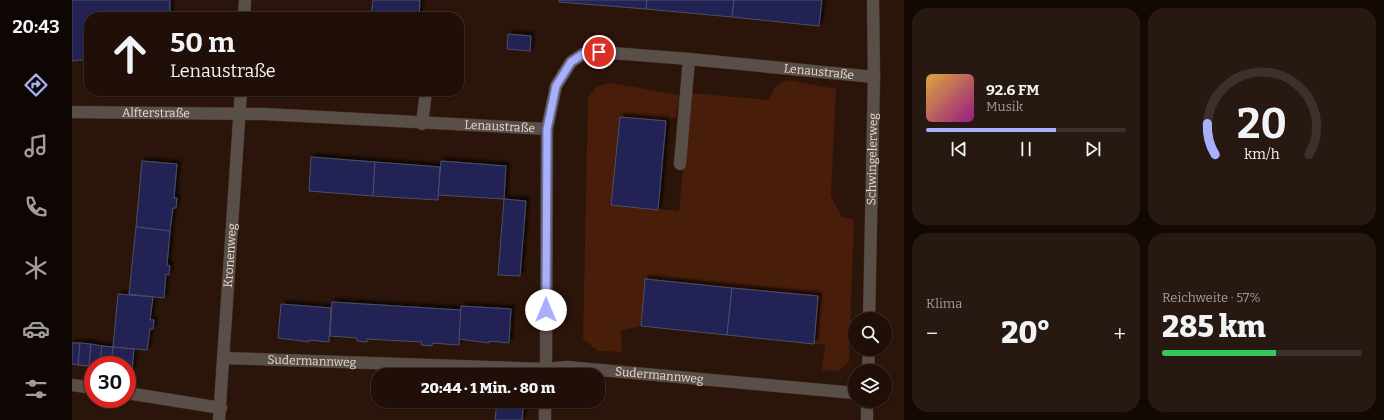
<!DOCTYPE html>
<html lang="de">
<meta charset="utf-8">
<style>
body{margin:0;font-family:Bitter,serif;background:#281812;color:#f1f3f6;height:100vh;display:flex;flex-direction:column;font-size:15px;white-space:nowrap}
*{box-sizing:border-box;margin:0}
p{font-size:13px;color:#a29c9c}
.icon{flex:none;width:22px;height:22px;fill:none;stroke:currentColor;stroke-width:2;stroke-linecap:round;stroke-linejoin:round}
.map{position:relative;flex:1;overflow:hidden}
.details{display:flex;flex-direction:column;gap:8px;padding:8px;background:#120804;width:480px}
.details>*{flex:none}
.hud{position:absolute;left:12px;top:12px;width:380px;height:84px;border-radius:16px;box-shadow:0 1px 3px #0004,0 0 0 1px #3d2f29;background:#200f08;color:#f1f3f6;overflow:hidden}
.tools{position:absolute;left:776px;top:312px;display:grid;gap:8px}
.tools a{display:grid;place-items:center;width:44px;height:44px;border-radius:50%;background:#200f08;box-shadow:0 1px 3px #0004,0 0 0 1px #3d2f29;font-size:20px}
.speed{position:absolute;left:12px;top:356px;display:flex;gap:8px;font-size:20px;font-weight:700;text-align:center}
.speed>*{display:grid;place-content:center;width:52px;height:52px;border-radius:50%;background:#200f08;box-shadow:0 1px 3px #0004,0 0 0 1px #3d2f29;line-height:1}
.speed .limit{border:6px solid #d22;background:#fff;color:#111}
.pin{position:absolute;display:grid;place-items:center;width:34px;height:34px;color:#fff;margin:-17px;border:2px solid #fff;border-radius:50%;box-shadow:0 1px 4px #0007}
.me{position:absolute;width:44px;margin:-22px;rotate:0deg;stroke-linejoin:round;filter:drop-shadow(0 0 3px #0008)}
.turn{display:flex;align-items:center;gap:14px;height:84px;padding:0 20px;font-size:18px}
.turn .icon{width:52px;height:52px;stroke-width:2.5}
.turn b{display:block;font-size:28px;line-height:34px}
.big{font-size:30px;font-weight:800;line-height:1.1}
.details .widget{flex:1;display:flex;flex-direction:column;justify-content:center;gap:6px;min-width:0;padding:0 14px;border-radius:16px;background:#281812}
.details .dial{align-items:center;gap:0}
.dial svg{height:104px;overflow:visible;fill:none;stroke:#3d2f29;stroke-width:7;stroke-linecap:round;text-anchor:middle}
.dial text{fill:#f1f3f6;stroke:none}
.song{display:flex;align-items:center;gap:12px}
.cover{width:48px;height:48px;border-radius:6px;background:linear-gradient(135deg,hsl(40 70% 55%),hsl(310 70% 35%))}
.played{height:4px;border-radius:2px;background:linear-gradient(90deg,#a8b0fc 65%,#3d2f29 65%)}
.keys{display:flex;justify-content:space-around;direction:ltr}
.heat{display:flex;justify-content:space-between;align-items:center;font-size:22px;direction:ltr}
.charge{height:6px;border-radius:3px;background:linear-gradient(90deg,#34c759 57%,#3d2f29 0)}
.details .tiles{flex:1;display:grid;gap:8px;grid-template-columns:repeat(2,1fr)}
.trip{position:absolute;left:299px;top:368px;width:234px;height:40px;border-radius:16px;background:#200f08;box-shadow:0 1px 3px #0004,0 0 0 1px #3d2f29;font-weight:800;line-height:40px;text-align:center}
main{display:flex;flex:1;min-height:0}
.tabs{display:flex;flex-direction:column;width:72px;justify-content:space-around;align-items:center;background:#0d0603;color:#a29c9c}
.tabs .icon{width:28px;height:28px}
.tabs .selected{color:#a8b0fc}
.tabs b{font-size:18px;color:#f1f3f6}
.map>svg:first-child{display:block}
</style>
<main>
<nav class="tabs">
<b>20:43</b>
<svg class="icon selected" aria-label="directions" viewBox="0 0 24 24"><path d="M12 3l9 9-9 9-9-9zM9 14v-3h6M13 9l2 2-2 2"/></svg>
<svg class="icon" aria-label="music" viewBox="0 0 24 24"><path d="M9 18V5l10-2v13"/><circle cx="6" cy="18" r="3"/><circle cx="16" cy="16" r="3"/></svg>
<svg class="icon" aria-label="phone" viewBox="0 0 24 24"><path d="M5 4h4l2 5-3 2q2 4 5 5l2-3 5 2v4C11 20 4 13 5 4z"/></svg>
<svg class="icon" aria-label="climate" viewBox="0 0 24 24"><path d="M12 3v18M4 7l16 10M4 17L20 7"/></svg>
<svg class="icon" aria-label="car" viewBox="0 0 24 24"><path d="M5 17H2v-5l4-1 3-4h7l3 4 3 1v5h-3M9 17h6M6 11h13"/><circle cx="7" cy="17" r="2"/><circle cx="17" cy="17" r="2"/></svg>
<svg class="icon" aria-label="filters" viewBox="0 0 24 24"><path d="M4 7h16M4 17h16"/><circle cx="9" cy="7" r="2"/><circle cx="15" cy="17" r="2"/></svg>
</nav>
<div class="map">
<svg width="832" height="420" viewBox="0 0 832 420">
<defs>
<filter id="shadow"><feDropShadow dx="3.5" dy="-3.5" stdDeviation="1" flood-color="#0009"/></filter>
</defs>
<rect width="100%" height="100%" fill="#2b140a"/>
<!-- green -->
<path fill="#481d09" d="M716,80L764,89L759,196L770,217L782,220L777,362L766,371L750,370L753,344H742L746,296L574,279L569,326L549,330L550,352L526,351L511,339L516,98L525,86L539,83L608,95L604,117L594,121L548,117L539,205L607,211L618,93L697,100C701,89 704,84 716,80Z"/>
<!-- building -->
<g fill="#222155" stroke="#4b4f68" filter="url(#shadow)">
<path d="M0,0H98V17H17V59L0,61Z"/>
<path d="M301,0H348L347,17H299Z"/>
<path d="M487,0H575L574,9L487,2Z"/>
<path d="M575,0H662L660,17L574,9Z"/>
<path d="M662,0H750L747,26L660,17Z"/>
<path d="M436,34L459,36L458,51L435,49Z"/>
<path d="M548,117L594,121L586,210L539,205Z"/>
<path d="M239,157L303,162L301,196L237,191Z"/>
<path d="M70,161L105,164L102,198H105L104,208H101L98,231L64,227Z"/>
<path d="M369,161L434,166L432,199L366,195Z"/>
<path d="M303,162L368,167L366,200L301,196Z"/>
<path d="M432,199L454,201L448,276L426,275Z"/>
<path d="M64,227L98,231L95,265L98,266L97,275L94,274L92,298L57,294Z"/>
<path d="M573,279L660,288L655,335L569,326Z"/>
<path d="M660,288L746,296L742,344L655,335Z"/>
<path d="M46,294L81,297L78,320H82L81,329H78L75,350L41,347Z"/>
<path d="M260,302L389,310L387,345L360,343V346L349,345L350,342L295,339V342L285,341V338L258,336Z"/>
<path d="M209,304L259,308L257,342L237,340V342L206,338Z"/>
<path d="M389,306L439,309L437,343L417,341V343L387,339Z"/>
<path d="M0,343H8L6,365L0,364Z"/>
<path d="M8,343L19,344L17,366L6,365Z"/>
<path d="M19,344L30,346L28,365L17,366Z"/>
<path d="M30,346L41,347L39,365H28Z"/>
<path d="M41,347L62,349L60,371L55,370V365H39Z"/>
<path d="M425,401H452L450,420H423Z"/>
</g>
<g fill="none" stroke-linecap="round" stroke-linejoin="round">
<!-- minor casing -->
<g stroke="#463026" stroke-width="13">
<g id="minor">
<path d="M172,17L173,0"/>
<path id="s1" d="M0,112L192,114L475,129L484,86L499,62L511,54L527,52L617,59L802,77"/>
<path d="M350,124L354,91"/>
<path d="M608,164L617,59"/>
<path id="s2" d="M797,319L802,77L801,0"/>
<path id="s3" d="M152,358L474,369L495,367L783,393"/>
<path d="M796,371L797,349"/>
<path d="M474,375L475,129"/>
<path d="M0,385L21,388"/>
<path d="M55,393L149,408"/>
<path id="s4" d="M147,420L169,91"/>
<path d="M473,420V401"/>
<path d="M795,420V401"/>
</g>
</g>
<!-- minor -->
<use href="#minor" stroke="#5a4e49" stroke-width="12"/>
</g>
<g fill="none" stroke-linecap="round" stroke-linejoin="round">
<!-- route casing -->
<g stroke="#6d72a4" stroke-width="10">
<path id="route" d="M474,310L475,129L484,86L499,62L511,54L527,52"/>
</g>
<!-- route -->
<use href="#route" stroke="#a8b0fc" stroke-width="7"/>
</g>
<g text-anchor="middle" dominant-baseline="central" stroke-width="4" stroke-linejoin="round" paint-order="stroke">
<!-- street labels -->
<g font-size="12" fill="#ead9d2" stroke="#2b140a">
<text stroke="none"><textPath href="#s1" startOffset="799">Lenaustraße</textPath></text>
<text stroke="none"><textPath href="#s1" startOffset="84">Alfterstraße</textPath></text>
<text stroke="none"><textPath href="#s1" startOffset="428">Lenaustraße</textPath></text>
<text stroke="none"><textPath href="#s2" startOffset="160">Schwingelerweg</textPath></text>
<text stroke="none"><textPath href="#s4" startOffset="165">Kronenweg</textPath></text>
<text stroke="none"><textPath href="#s3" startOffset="88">Sudermannweg</textPath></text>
<text stroke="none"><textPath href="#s3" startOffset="436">Sudermannweg</textPath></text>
</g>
</g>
</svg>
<div class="tools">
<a><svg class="icon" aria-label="search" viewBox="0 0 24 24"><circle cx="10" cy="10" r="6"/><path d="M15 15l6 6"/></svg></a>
<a><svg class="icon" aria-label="layers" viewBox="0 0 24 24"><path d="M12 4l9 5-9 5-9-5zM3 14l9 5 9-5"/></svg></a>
</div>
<div class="speed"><div class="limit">30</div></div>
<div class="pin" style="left:527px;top:52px;background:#d93025"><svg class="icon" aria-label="arrive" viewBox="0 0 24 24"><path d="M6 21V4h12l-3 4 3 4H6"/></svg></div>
<svg class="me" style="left:474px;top:310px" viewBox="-20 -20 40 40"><circle r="19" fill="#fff"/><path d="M0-13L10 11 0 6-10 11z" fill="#a8b0fc"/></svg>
<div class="trip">20:44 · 1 Min. · 80 m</div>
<div class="hud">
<div class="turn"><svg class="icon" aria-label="ahead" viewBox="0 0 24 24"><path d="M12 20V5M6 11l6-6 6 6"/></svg><div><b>50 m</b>Lenaustraße</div></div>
</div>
</div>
<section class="details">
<div class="tiles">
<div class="widget">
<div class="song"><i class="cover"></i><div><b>92.6 FM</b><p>Musik</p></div></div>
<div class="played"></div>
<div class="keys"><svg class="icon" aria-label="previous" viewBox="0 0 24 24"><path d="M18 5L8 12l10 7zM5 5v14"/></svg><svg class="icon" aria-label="pause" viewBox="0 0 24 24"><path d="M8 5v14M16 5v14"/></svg><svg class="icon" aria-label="next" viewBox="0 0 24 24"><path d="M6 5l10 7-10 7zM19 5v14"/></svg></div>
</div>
<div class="widget dial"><svg viewBox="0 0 100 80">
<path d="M14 69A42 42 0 1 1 86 69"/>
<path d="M14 69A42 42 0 0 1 8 45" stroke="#a8b0fc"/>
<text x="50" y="56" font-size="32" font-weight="700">20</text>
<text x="50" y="72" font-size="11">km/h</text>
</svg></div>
<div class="widget"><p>Klima</p>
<div class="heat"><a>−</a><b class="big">20°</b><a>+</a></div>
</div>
<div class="widget"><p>Reichweite · 57%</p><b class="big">285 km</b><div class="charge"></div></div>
</div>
</section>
</main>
